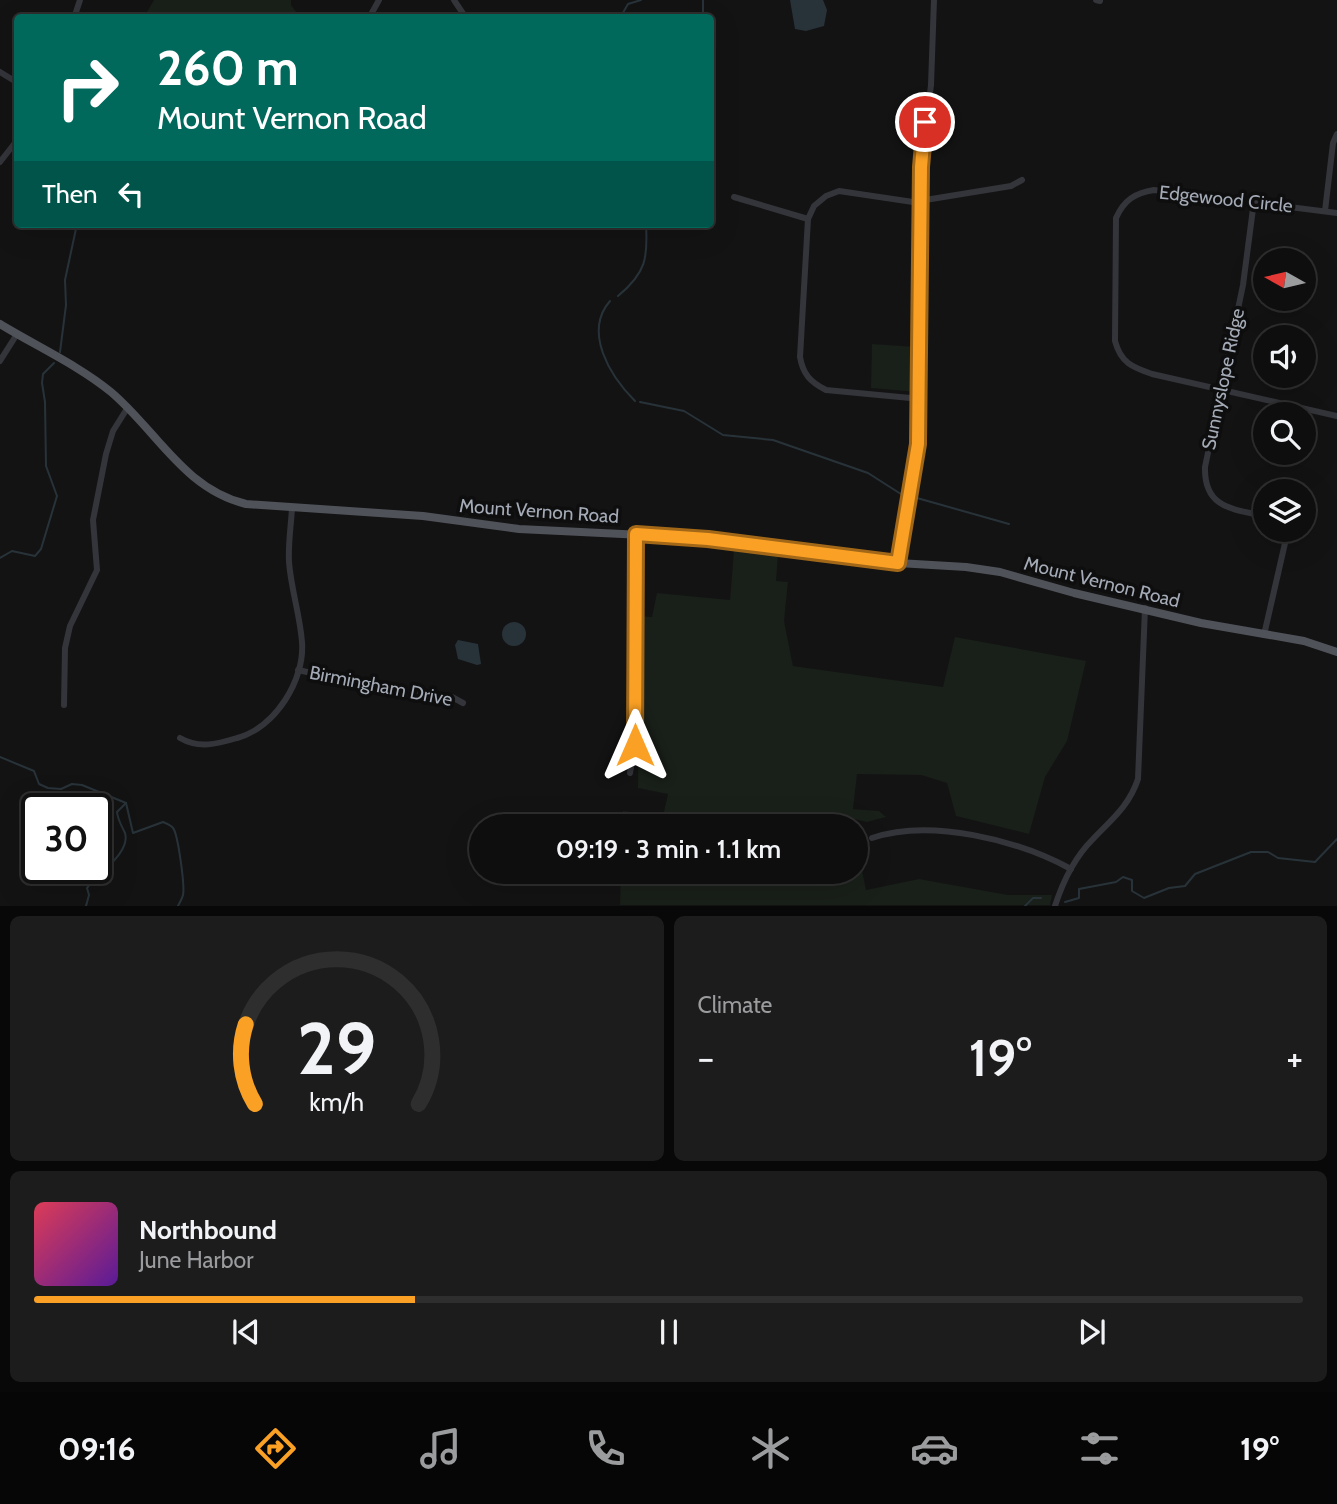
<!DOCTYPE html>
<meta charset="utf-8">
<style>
body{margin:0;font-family:Cabin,sans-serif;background:#1c1c1d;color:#f1f3f6;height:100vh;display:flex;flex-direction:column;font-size:26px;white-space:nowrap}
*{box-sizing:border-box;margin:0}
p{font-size:23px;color:#9b9c9e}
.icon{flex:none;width:38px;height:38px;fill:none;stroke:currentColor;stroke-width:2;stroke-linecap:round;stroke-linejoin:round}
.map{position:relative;height:906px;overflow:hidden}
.sheet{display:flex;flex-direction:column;gap:10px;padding:10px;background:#080808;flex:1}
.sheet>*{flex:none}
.banner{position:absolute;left:14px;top:14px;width:700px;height:214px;border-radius:7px;box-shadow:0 7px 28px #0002,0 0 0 2px #2e2e2f;background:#00695c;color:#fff;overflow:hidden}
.needle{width:46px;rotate:278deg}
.buttons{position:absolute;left:1253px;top:248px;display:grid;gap:14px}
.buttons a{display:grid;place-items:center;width:63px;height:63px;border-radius:50%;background:#0e0e0f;box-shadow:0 7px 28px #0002,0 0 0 2px #2e2e2f;font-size:35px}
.speed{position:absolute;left:21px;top:793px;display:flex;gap:14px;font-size:35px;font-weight:700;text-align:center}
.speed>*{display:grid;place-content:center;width:91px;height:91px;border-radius:50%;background:#0e0e0f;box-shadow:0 7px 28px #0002,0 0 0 2px #2e2e2f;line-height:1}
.speed .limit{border:4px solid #111;border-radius:10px;background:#fff;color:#111}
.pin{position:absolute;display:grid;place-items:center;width:60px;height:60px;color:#fff;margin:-30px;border:4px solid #fff;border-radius:50%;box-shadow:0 2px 7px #0007}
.me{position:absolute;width:77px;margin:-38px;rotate:0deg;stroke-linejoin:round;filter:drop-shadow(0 0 5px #0008)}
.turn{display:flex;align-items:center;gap:24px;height:147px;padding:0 28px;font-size:32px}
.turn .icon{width:91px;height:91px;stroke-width:2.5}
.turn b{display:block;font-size:49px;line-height:60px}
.then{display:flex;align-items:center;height:66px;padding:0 28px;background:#0003;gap:14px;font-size:26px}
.big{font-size:52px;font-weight:600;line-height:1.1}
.sheet .card{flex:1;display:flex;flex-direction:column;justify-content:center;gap:10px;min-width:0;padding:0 24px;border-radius:10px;background:#1c1c1d}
.sheet .dial{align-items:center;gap:0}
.dial svg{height:182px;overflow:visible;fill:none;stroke:#2e2e2f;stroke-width:7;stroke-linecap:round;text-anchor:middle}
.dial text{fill:#f1f3f6;stroke:none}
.song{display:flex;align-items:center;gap:21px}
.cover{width:84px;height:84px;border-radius:10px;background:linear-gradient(135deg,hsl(350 70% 55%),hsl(270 70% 35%))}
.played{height:7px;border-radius:4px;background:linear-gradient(90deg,#faa025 30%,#2e2e2f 30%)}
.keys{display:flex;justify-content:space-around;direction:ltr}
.heat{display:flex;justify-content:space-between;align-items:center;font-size:38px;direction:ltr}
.sheet .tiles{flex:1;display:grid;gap:10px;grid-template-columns:1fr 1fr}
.card:last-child{grid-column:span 2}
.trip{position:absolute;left:469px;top:814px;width:399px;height:70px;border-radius:35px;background:#0e0e0f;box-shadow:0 7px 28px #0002,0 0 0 2px #2e2e2f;font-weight:600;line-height:70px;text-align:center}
.menu{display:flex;height:112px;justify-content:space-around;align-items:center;background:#060606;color:#9b9c9e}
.menu .icon{width:49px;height:49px}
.menu .current{color:#faa025}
.menu b{font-size:32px;color:#f1f3f6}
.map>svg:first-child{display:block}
</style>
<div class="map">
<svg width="1337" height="906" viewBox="0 0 1337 906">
<rect width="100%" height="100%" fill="#131314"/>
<!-- green -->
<g fill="#191f19">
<path d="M154,0H291V5L300,17H144Z"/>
<path d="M872,344L917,347V392L871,388Z"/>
<path d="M734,550L778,555L776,581L788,582L784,621L793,666L943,687L955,637L1086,661L1067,741L1045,777L1029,834L956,816L947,783L921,775L857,774L853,809L879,811L886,817L867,822L841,816L815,819L813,826H622L623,811L663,816L668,794L638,788L639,616L652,617L657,593L730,600Z"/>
<path d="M856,855H859L866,890L919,879L1008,895H1052L1050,905H620L621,872H856Z"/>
</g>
<!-- water -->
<g fill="#283339">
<path d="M823,0L827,10L824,26L806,31L795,29L790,0Z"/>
<circle cx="514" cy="634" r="12"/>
<path d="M458,640L478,644L481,664L477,665L458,659L455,645Z"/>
</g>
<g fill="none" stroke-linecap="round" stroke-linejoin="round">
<!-- stream -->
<g stroke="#283339" stroke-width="2">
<path d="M703,0V18"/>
<path d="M620,18L628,4L641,0"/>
<path d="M618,296C646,273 648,258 646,224"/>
<path d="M610,301C583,332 610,376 635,401"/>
<path d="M60,352L66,305L65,280L77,224"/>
<path d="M640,402L684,411L723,435L773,440L868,473L904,496"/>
<path d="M917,498L1009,524"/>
<path d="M0,558L12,551L35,556L41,549L57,496L46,466L45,402L42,383L43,374L54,363"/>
<path d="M0,757L34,771L39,784L48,788L61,789L72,784L82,785L126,803L117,812C118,821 122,826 125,833C131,853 97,874 87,888L89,895L86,906"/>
<path d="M126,803L133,833L163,822C165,823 171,825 173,828C178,834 185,886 183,895C182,899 180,902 178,906"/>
<path d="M1065,902L1079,898V889L1116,882L1123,877L1132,880V891L1144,898L1169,888L1185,886L1195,874L1251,852H1268L1278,858L1315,862L1337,839"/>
<path d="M1025,906L1033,898H1041"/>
</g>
<!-- minor -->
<g stroke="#34353a" stroke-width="6">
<path d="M454,0L466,18"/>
<path d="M1096,0L1100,1"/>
<path d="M74,18L80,0"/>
<path d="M369,18L379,0"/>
<path d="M0,72L18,83"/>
<path d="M0,162L18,139"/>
<path d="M734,197L808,219"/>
<path d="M1254,201L1243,285L1205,467C1204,508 1232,509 1265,516"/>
<path d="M1325,211L1333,143L1337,134"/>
<path d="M1337,213L1154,190C1135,193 1124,200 1116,218L1115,341C1121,363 1132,367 1152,374L1337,416"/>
<path d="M0,361L17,334"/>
<path d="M921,399L826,390C810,382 803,374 800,357L808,219L814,206L826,196L839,191L913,202L1011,186L1022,180"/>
<path d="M898,563L918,445L921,167L931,85L934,0"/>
<path d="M1264,635L1288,530"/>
<path d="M298,670L402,693L452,697L463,703"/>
<path d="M64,705L65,648L70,626L97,570L93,520L106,454L113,431L128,407"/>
<path d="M180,738C199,749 217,744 237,738C275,728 305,680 302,642C300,615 291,589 289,562C288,544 291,526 292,508"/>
<path d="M630,773L635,745L636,534"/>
<path d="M872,838C930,818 1018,840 1071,869"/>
<path d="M1055,906C1063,881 1074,858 1093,839C1112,819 1129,806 1138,779L1145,608"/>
</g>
<!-- major -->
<path stroke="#4f5259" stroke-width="8" d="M0,324C36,346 78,365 111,392C157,431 184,489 246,504L423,516L519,529L684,537L898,563L966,567L1000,572L1074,593L1201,623L1304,641L1337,652"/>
</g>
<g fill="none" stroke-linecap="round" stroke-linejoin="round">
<!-- route casing -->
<g stroke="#a26818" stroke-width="18">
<path id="route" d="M635,745L636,534L708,539L898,563L918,444L921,167L925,122"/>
</g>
<!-- route -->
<use href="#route" stroke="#faa025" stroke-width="12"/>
</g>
<g text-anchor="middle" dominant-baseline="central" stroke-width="7" stroke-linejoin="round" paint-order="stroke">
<!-- street labels -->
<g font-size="19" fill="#a4abb6" stroke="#0e0e0f">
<text transform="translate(1226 199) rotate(6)">Edgewood Circle</text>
<text transform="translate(1223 379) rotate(-78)">Sunnyslope Ridge</text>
<text transform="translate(539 511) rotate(4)">Mount Vernon Road</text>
<text transform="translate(1102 582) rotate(14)">Mount Vernon Road</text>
<text transform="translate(381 686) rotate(11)">Birmingham Drive</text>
</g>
</g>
</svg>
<div class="buttons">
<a><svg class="needle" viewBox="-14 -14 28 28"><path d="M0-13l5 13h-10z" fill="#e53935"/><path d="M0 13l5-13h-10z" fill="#9b9c9e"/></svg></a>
<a><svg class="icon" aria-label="sound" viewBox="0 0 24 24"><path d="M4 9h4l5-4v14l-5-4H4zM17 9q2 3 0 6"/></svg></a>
<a><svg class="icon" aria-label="search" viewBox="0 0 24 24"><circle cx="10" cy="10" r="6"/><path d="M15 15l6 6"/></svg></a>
<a><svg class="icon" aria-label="layers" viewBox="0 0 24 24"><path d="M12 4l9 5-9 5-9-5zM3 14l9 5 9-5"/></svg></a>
</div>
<div class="speed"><div class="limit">30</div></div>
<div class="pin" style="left:925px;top:122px;background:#d93025"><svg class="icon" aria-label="arrive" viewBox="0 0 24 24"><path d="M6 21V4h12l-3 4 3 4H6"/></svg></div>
<svg class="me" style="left:635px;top:745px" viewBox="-20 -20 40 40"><path d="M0-17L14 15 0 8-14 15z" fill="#faa025" stroke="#fff" stroke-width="4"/></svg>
<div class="trip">09:19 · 3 min · 1.1 km</div>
<div class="banner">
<div class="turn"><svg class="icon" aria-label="right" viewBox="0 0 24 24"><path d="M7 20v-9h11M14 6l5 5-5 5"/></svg><div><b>260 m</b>Mount Vernon Road</div></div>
<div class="then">Then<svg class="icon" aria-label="left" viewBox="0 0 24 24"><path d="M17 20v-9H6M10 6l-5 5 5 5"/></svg></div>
</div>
</div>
<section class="sheet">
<div class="tiles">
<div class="card dial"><svg viewBox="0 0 100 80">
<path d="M14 69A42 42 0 1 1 86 69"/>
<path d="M14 69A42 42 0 0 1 10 34" stroke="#faa025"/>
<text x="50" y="56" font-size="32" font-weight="700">29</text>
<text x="50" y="72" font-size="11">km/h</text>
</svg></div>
<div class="card"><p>Climate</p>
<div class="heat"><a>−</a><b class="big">19°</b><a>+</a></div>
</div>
<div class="card">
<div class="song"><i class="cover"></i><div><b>Northbound</b><p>June Harbor</p></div></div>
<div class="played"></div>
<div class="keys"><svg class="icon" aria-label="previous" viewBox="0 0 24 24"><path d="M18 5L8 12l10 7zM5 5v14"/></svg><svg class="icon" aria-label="pause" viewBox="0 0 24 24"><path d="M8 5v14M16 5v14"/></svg><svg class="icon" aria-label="next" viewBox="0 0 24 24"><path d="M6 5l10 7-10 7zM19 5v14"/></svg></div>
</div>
</div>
</section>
<nav class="menu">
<b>09:16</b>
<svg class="icon current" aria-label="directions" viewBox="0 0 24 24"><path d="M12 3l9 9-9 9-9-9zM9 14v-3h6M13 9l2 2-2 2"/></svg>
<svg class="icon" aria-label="music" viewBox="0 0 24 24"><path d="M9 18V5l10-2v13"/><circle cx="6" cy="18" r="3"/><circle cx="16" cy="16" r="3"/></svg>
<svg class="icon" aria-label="phone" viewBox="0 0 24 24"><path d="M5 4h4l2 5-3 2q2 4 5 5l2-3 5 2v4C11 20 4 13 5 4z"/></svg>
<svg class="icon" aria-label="climate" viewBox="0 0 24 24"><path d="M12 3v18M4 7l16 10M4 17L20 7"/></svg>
<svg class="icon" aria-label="car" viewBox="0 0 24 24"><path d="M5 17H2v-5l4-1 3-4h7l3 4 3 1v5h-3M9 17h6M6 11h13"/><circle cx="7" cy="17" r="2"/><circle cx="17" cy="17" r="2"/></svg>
<svg class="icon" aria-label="filters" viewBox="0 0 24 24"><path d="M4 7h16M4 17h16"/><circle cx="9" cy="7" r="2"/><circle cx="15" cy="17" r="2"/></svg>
<b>19°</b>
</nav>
